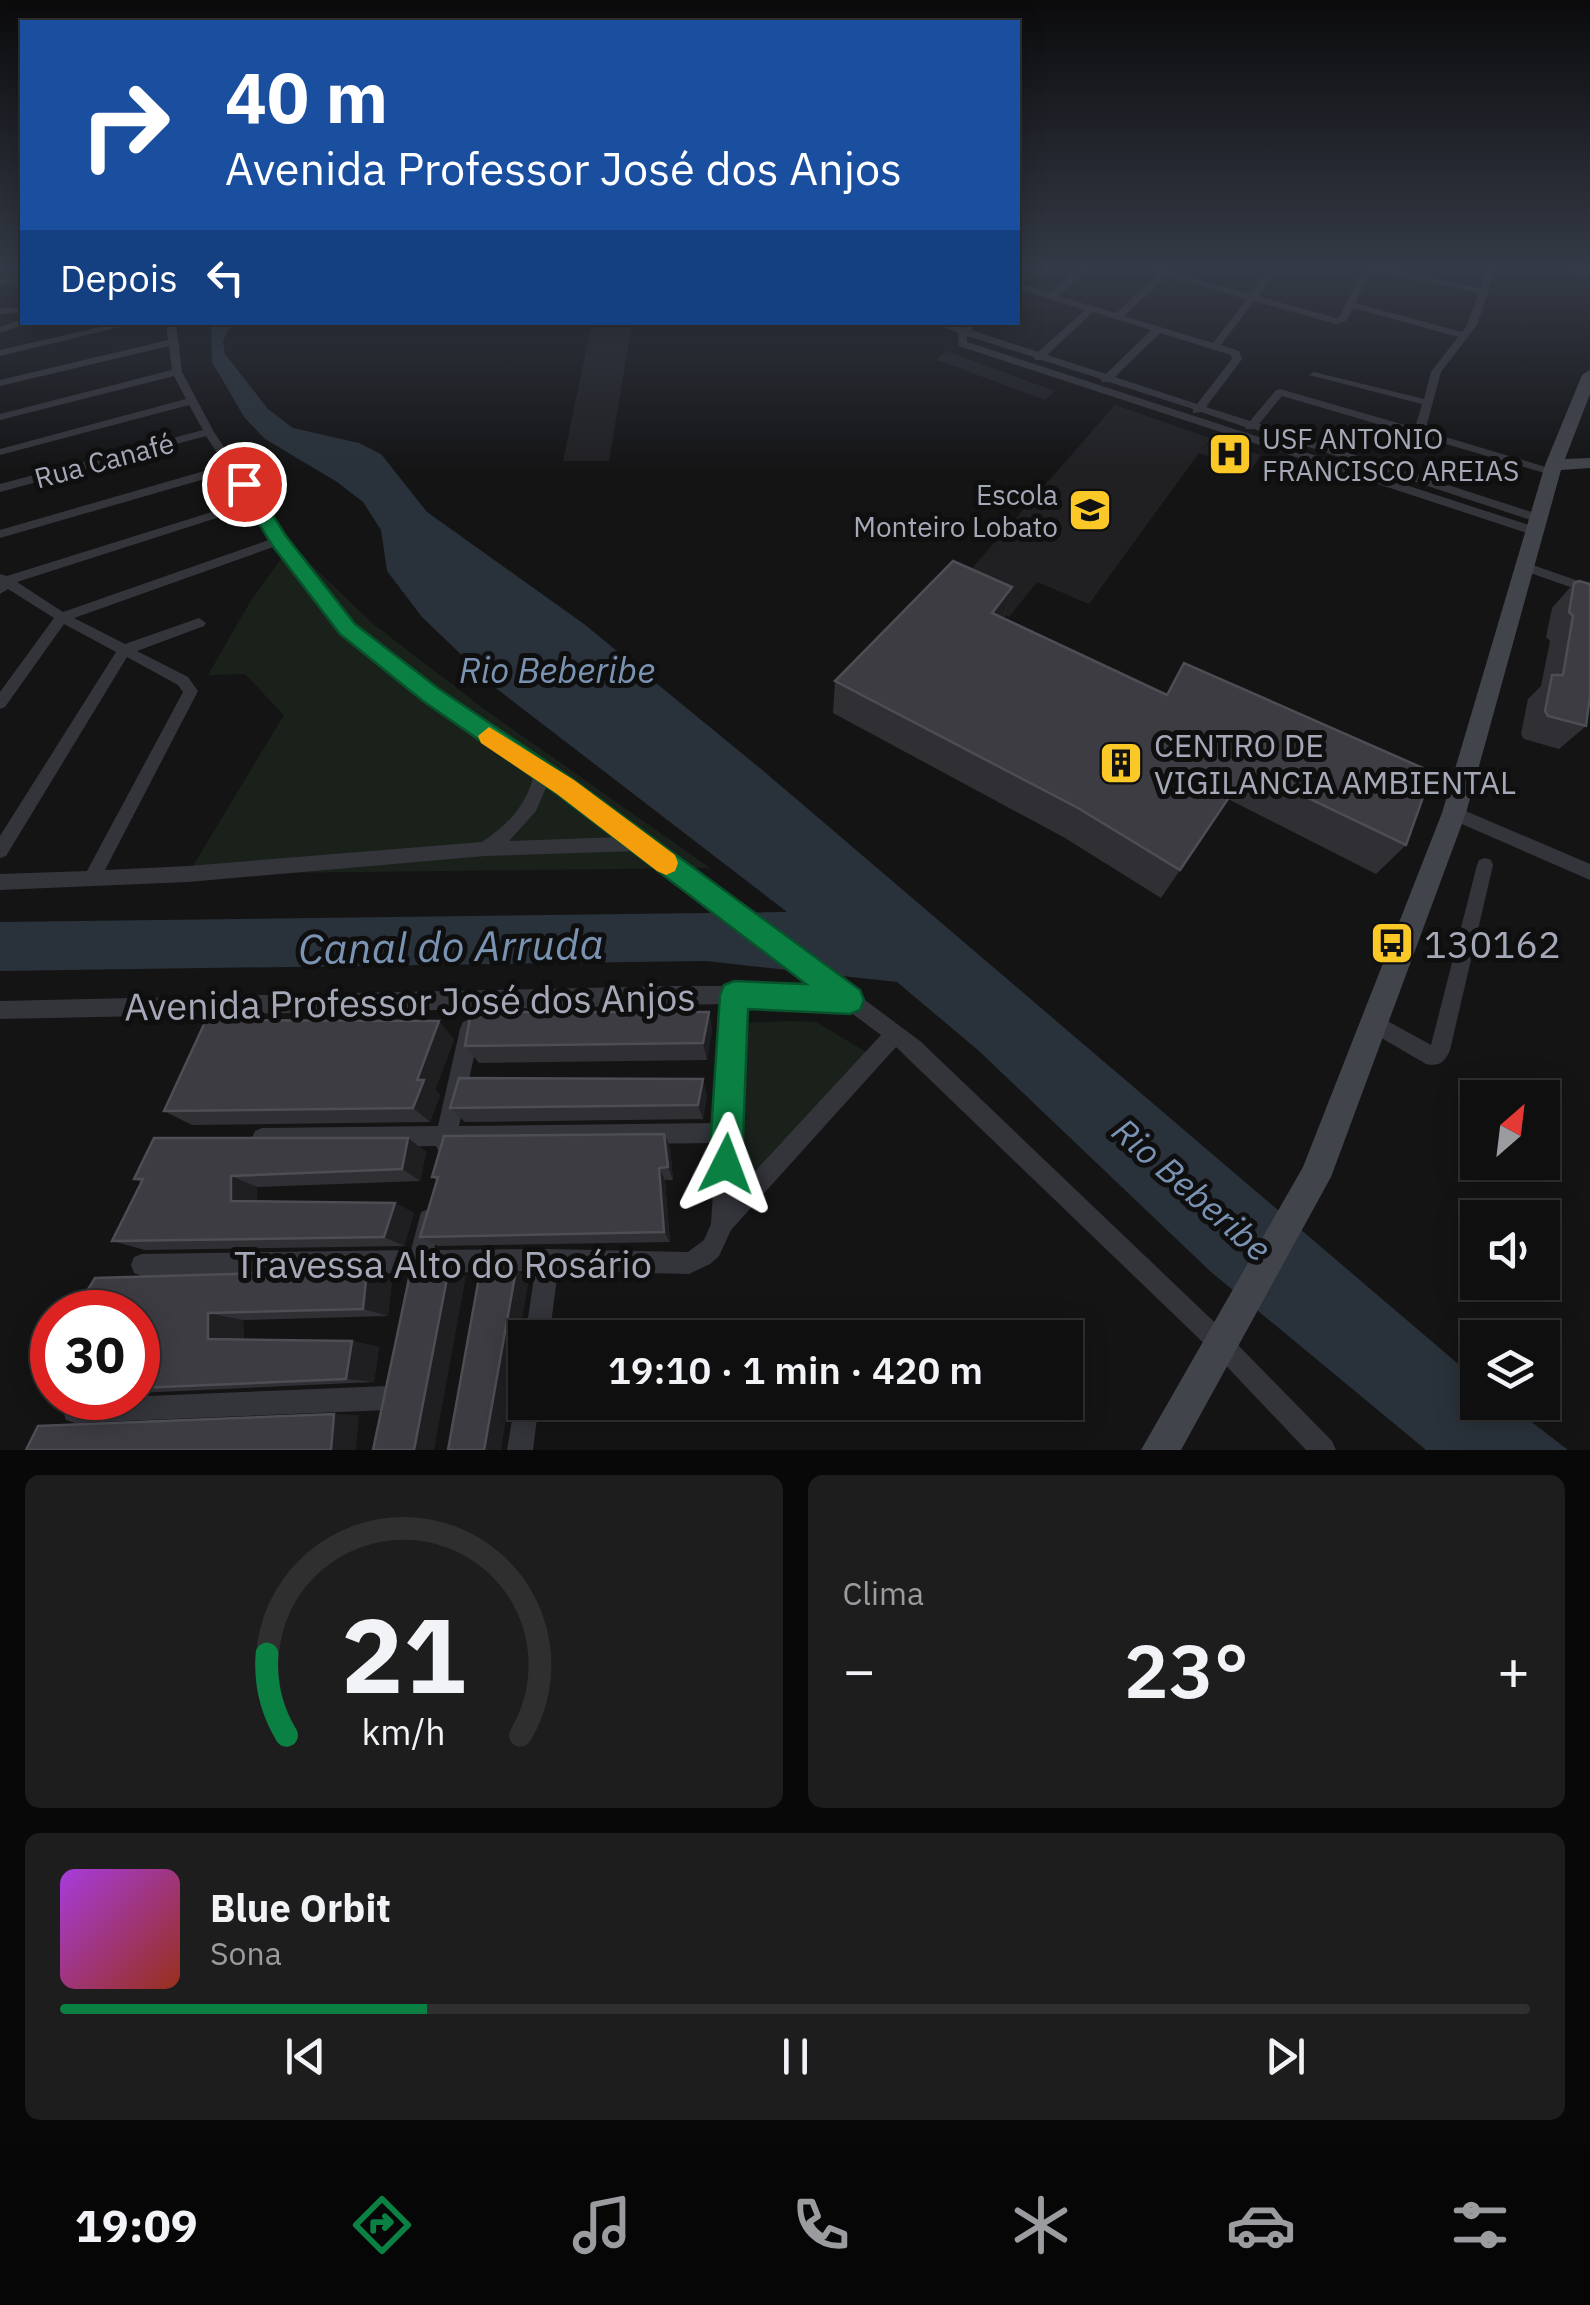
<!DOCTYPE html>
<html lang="pt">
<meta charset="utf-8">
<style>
body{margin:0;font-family:"IBM Plex Sans",sans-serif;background:#1d1d1e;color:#f1f3f6;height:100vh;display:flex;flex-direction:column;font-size:38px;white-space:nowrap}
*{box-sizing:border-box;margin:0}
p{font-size:32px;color:#9b9c9f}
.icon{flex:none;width:55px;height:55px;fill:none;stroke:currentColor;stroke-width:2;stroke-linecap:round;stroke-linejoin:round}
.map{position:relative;height:1450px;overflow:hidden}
.sheet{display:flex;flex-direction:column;gap:25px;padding:25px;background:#080809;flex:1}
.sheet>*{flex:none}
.guide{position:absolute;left:20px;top:20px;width:1000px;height:305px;border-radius:0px;box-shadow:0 5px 25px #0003,0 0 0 2px #2f2f30;background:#1a4fa0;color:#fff;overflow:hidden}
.needle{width:65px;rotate:28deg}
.tools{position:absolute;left:1460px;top:1080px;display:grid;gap:20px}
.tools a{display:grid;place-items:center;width:100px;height:100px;border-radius:0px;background:#0f0f10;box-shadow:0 5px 25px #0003,0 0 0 2px #2f2f30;font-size:50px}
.speed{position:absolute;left:30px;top:1290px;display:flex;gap:20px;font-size:50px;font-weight:700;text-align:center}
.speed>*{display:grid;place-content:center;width:130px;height:130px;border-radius:50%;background:#0f0f10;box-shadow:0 5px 25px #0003,0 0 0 2px #2f2f30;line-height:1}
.speed .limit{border:15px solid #d22;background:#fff;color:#111}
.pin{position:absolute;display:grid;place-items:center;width:85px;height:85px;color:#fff;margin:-42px;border:5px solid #fff;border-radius:50%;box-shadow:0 2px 10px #0007}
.me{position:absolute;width:110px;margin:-55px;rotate:3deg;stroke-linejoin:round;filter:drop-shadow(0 0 8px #0008)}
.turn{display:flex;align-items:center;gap:35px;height:210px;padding:0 40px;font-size:45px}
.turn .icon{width:130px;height:130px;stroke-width:2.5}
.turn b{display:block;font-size:70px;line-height:85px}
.then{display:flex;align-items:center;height:95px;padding:0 40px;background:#0003;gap:20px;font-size:38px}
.big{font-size:75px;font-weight:600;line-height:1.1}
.sheet .tile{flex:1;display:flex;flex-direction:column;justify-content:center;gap:15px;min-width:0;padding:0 35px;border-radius:15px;background:#1d1d1e}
.sheet .dial{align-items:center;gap:0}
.dial svg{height:260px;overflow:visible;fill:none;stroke:#2f2f30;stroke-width:7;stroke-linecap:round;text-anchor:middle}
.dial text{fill:#f1f3f6;stroke:none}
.song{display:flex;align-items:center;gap:30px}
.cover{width:120px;height:120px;border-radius:15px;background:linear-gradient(135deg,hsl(280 70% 55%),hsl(10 70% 35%))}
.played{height:10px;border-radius:5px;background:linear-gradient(90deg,#0b8043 25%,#2f2f30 25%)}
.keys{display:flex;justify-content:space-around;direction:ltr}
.heat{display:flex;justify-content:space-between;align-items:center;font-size:55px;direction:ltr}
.sheet .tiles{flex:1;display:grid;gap:25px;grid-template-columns:1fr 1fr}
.tile:last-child{grid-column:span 2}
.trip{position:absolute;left:508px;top:1320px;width:575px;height:100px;border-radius:0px;background:#0f0f10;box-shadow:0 5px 25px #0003,0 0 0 2px #2f2f30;font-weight:600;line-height:100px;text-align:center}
.tabs{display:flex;height:160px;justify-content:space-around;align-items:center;background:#060606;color:#9b9c9f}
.tabs .icon{width:70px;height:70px}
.tabs .selected{color:#0b8043}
.tabs b{font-size:45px;color:#f1f3f6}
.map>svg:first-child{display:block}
</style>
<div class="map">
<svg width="1590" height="1450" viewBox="0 0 1590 1450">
<rect width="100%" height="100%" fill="#141415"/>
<!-- built -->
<g fill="#202023">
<path d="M592,322L632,323L609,461H563Z"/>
<path d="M946,351L1055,391L1045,400L937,360Z"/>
<path d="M1115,405L1210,438L1203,450L1212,438L1261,455L1251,470L1199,453L1089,604L1037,582L1009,617L952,591Z"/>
</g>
<!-- green -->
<g fill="#1a211b">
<path d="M291,545L372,623L484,709L710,868L188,874L284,715L245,674L208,675L250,602Z"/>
<path d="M790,1021L816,1022L868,1053L732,1201L741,1023Z"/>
</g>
<!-- water -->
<path fill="#29313a" d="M211,323H232L223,341L225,354L268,409L293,428L359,443L381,454L427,512L584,624L761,769L1477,1380L1478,1402L1507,1403L1568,1450H1426L1211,1272L979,1051L897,982L706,961L0,971V922L787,912L497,689L422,617L387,571L381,530L363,502L337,482L265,439L244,417L212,362Z"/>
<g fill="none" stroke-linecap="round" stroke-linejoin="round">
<!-- minor -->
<g fill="#34353b" fill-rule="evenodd">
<path d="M1080,268H1090L1059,296L1116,313L1159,274L1144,268H1158L1250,294L1270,268H1279L1258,296L1336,318L1339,317L1364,268H1382L1481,288L1488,268H1496L1477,325L1441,372L1425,431L1556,470V474H1548L1282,396L1259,424L1544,516L1546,519L1540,523L1254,429H1246L1245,427L1201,412L1193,413V409L1109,382H1102L1101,379L1042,360H1035L1034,357L967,336V342L1541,529L1543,532L1537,536L1533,535L959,346L958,333L931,322H946L962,328L969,322H979L971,330L1038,352L1085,310L1018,289V283L1051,293ZM1371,271L1479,293L1467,325L1462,332L1355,303ZM1167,276L1247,299L1213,343L1124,316ZM1254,301L1336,324L1346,321L1353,308L1458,337L1431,372L1424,399L1314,372L1309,375L1422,404L1415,428L1280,389L1276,390L1250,421L1206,407L1242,359L1239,351L1221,345ZM1093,312L1151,330L1106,374L1047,355ZM1160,333L1231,355L1232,359L1197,404L1115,377Z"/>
<path d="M1555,268H1572L1590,272V278Z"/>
<path d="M22,278V284L0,285V279Z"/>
<path d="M22,307V313L0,314V308Z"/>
<path d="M22,319L25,324L0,333V327Z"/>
<path d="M122,322H141L0,356V350Z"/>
<path d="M166,322H176L182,372L214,432L283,538L353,626L436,691L572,782L920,1041L1231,1338L1332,1441L1336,1450H1306L1215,1354L896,1047L731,1230L719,1256L710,1264L689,1274L558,1271L549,1338H525L535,1271L428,1273L426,1278L418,1281L410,1278L408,1273L142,1276L134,1273L131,1265L134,1257L142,1254L411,1250L421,1212L429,1209L437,1212L440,1220L434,1250L548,1249L688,1252L704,1240L711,1224L716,1143L454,1146L452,1150L445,1153L438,1150L436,1146L262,1148L255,1145L252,1138L255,1131L262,1128L438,1126L460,1029L463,1022L470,1019L477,1022L480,1029L459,1126L717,1123L725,1004L0,1019V1001L671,986H782L819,989L639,851L485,856L188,882L0,890V874L87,871L183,692L178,685L127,657L6,856L0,858V836L116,652L64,624L5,707L0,709V692L54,618L8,589L0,594V574L7,576L247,501L229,472L0,538V530L225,465L206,436L0,492V484L203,430L189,405L0,455V449L186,399L174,376L0,420V414L172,370L169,346L0,386V380L168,340ZM251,507L272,539L63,612L17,582ZM276,546L343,632L426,699L534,773C528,804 508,825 482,842L188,866L105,870L198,691L188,677L137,651L204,626L206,623L199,618L125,644L74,618ZM548,783L621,837L509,841L536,811ZM744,1004L846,1009L881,1035L734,1194Z"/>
<path d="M1527,563L1590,585V594L1522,570L1521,567Z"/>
<path d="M1454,806L1590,864V880L1448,818L1446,813L1448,808Z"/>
<path d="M1485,858L1491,860L1493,865L1450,1050C1445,1062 1439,1067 1426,1064L1366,1029L1363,1022L1366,1015L1373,1013L1431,1045L1477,865L1479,860Z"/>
<path d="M388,1386L397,1389L400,1398L397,1407L388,1410L75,1423L66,1420L63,1411L66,1402L75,1399Z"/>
<path d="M525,1391V1402H539L533,1450H507L515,1402L518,1393Z"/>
</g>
<!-- secondary -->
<path fill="#42444b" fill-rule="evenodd" d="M1590,370V394L1565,459L1590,458V468L1561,470L1466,813L1331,1177L1181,1450H1141L1303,1167L1442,813L1545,465L1582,375Z"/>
</g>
<!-- wall -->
<g fill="#302f34">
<path d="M1574,583L1586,726L1559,749L1524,739L1521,734L1528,699L1541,686L1550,641L1546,637L1552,608Z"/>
<path d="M1012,587L1004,618L1406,845L1376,874L1228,799L1161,898L1065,838L833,713L835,681Z"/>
<path d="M709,1012L712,1030L707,1060L479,1063L465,1046Z"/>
<path d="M454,1039L435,1090L440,1095L430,1122L192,1125L164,1111Z"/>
<path d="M707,1095L703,1119L465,1122L450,1108Z"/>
<path d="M408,1138L426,1152L420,1181L257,1187V1201L395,1203L414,1213L404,1246L145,1250L112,1241L141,1182L134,1179Z"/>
<path d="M670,1147L673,1180H665L670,1242L438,1246L420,1237L437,1181L432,1177Z"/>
<path d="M367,1270L392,1280L388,1316L243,1320L244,1340L352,1341L379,1347L374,1382L138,1393V1312Z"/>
</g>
<!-- shaded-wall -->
<g fill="#1f1f22">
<path d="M1012,587L1003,620L992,613Z"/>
<path d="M709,1012L712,1030L707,1060L703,1043Z"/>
<path d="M439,1021L454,1039L435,1090L440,1095L430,1122L413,1108L417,1080Z"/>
<path d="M703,1079L707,1095L703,1119L698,1105Z"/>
<path d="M664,1134L670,1147L673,1180L668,1167Z"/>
<path d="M408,1138L426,1152L420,1181L402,1169Z"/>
<path d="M659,1168L665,1180L670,1242L664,1232Z"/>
<path d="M231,1176L257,1187L258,1212L231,1201Z"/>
<path d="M395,1203L414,1213L404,1246L384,1237Z"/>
<path d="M449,1268L466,1276L434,1450H414Z"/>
<path d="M367,1270L392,1280L388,1316L363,1309Z"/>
<path d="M516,1270L529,1278L501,1450H484Z"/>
<path d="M208,1313L243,1320L244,1345L208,1339Z"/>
<path d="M352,1341L379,1347L374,1382L346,1379Z"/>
<path d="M334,1414L359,1415L356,1450H331Z"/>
</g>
<!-- building -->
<g fill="#3c3c42" stroke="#4d4d54" stroke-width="2.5">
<path d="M953,561L1012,587L992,613L1167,695L1184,663L1432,772L1406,845L1248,769L1180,870L1078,808L835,681Z"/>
<path d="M1579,581L1590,584V696L1586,726L1548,716L1545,711L1552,675H1563L1573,616L1569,612L1574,583Z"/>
<path d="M471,1012H709L703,1043L465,1046Z"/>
<path d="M206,1020L439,1021L417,1080H424L413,1108L164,1111Z"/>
<path d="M459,1078L703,1079L698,1105L450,1108Z"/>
<path d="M664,1134L668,1167L659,1168L664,1232L420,1237L438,1177H432L444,1136Z"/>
<path d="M154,1138H408L402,1169L231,1176V1201L395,1203L384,1237L112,1241L143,1179H134Z"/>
<path d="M449,1268L414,1450H373L411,1269Z"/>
<path d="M367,1270L363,1309L208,1313V1339L352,1341L346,1379L138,1388V1312H74L95,1278Z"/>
<path d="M516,1270L484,1450H448L480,1272Z"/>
<path d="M52,1372V1392H43Z"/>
<path d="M334,1414L331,1450H26L38,1426Z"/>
</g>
<!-- sky -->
<linearGradient id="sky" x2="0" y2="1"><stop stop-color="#0b0b0c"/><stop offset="0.57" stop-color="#343a46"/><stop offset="1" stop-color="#343a46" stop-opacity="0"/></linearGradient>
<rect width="1590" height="471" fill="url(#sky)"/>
<!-- route -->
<path fill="#0b8043" stroke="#07532c" stroke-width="2.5" d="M244,479L250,480L286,536L355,624L439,689L574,780L860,990L864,1000L860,1010L850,1014L748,1009L742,1164L737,1175L726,1180L714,1175L709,1164L720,995L724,985L734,981L806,984L557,794L423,701L340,634L272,545L235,484Z"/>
<!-- slow -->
<path fill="#f59e0b" d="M489,727L574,780L675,855L678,863L675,871L666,875L657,871L557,794L481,743L478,736Z"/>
<!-- icons -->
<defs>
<g id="hospital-square" transform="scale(2.25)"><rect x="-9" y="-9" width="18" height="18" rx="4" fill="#fac827" stroke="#0f0f10"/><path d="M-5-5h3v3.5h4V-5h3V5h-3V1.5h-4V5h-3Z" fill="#111"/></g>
<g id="school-square" transform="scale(2.25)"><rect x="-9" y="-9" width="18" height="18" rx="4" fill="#fac827" stroke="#0f0f10"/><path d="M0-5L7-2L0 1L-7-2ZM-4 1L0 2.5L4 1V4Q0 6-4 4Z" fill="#111"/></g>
<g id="building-square" transform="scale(2.25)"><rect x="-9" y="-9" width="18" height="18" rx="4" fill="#fac827" stroke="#0f0f10"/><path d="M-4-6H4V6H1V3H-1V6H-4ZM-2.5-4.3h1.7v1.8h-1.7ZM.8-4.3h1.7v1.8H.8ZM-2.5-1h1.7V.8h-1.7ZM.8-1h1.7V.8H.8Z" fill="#111"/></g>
<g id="bus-square" transform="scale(2.25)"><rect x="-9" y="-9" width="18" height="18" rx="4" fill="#fac827" stroke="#0f0f10"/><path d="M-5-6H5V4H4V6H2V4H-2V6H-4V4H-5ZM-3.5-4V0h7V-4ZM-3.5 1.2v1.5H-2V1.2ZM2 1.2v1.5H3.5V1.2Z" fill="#111"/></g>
</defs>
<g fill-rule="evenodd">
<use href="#hospital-square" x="1230" y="454"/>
<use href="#school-square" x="1090" y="510"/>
<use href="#building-square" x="1121" y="763"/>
<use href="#bus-square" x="1392" y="943"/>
</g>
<g text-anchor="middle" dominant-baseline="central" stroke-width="10" stroke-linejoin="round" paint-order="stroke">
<!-- far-poi labels -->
<g font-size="28" fill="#a5a8b6" stroke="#0f0f10" text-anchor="start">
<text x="1262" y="438">USF ANTONIO<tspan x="1262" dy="32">FRANCISCO AREIAS</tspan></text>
<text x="1058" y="494" text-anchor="end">Escola<tspan x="1058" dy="32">Monteiro Lobato</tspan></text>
</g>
<!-- far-street labels -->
<g font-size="28" fill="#a5a8b6" stroke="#0f0f10">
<text transform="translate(104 460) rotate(-15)">Rua Canafé</text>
</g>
<!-- poi labels -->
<g font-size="32" fill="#a5a8b6" stroke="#0f0f10" text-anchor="start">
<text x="1154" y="745">CENTRO DE<tspan x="1154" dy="37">VIGILANCIA AMBIENTAL</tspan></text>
</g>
<!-- water labels -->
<g font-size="35" font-style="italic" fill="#7a93b3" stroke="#0f0f10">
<text x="557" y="670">Rio Beberibe</text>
<text transform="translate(1192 1189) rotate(41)">Rio Beberibe</text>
</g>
<!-- near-poi labels -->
<g font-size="38" fill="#a5a8b6" stroke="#0f0f10" text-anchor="start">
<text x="1424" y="943">130162</text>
</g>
<!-- near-street labels -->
<g font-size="38" fill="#a5a8b6" stroke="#0f0f10">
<text transform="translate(410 1001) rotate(-1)">Avenida Professor José dos Anjos</text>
<text x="443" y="1263">Travessa Alto do Rosário</text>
</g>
<!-- near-water labels -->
<g font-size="42" font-style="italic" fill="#7a93b3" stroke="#0f0f10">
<text transform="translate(451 946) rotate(-1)">Canal do Arruda</text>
</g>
</g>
</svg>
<div class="tools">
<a><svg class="needle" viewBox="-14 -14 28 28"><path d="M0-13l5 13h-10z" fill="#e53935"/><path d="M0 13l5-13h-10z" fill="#9b9c9f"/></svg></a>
<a><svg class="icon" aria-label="sound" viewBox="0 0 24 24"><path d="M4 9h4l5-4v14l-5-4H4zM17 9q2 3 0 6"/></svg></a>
<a><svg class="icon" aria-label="layers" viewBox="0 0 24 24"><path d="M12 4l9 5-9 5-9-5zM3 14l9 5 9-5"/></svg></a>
</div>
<div class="speed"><div class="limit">30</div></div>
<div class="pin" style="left:244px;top:484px;background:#d93025"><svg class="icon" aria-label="arrive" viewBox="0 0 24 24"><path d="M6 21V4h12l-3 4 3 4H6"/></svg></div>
<svg class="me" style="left:726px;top:1164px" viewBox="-20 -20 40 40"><path d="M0-17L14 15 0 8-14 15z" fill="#0b8043" stroke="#fff" stroke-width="4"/></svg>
<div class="trip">19:10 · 1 min · 420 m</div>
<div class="guide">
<div class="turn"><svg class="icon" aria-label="right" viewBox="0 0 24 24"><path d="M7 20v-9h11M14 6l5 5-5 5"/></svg><div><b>40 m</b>Avenida Professor José dos Anjos</div></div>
<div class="then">Depois<svg class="icon" aria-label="left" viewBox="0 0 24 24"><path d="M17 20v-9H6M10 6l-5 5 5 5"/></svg></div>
</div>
</div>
<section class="sheet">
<div class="tiles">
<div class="tile dial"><svg viewBox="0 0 100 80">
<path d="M14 69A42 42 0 1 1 86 69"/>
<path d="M14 69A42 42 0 0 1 8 44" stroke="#0b8043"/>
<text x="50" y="56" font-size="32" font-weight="700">21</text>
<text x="50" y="72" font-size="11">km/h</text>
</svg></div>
<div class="tile"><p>Clima</p>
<div class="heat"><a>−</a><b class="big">23°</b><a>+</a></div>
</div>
<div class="tile">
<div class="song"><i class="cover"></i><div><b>Blue Orbit</b><p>Sona</p></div></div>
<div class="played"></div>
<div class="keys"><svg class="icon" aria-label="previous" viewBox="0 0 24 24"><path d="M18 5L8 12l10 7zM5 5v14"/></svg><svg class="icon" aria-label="pause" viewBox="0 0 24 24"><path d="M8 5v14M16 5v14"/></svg><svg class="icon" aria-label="next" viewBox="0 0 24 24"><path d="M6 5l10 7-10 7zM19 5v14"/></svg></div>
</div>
</div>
</section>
<nav class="tabs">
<b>19:09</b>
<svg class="icon selected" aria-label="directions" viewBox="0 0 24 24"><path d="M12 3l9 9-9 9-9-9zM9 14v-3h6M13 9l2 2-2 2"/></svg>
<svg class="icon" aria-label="music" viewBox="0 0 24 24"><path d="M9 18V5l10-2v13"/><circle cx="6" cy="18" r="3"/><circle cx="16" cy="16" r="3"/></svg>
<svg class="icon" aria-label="phone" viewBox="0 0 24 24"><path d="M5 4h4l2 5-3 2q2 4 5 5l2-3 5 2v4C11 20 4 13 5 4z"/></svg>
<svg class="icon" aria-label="climate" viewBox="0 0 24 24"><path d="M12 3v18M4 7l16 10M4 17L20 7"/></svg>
<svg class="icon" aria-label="car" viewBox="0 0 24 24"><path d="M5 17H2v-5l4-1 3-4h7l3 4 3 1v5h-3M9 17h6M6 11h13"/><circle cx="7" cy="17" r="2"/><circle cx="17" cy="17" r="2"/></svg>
<svg class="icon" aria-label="filters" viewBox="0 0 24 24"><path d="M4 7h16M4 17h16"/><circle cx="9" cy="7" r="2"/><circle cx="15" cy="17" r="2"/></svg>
</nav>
